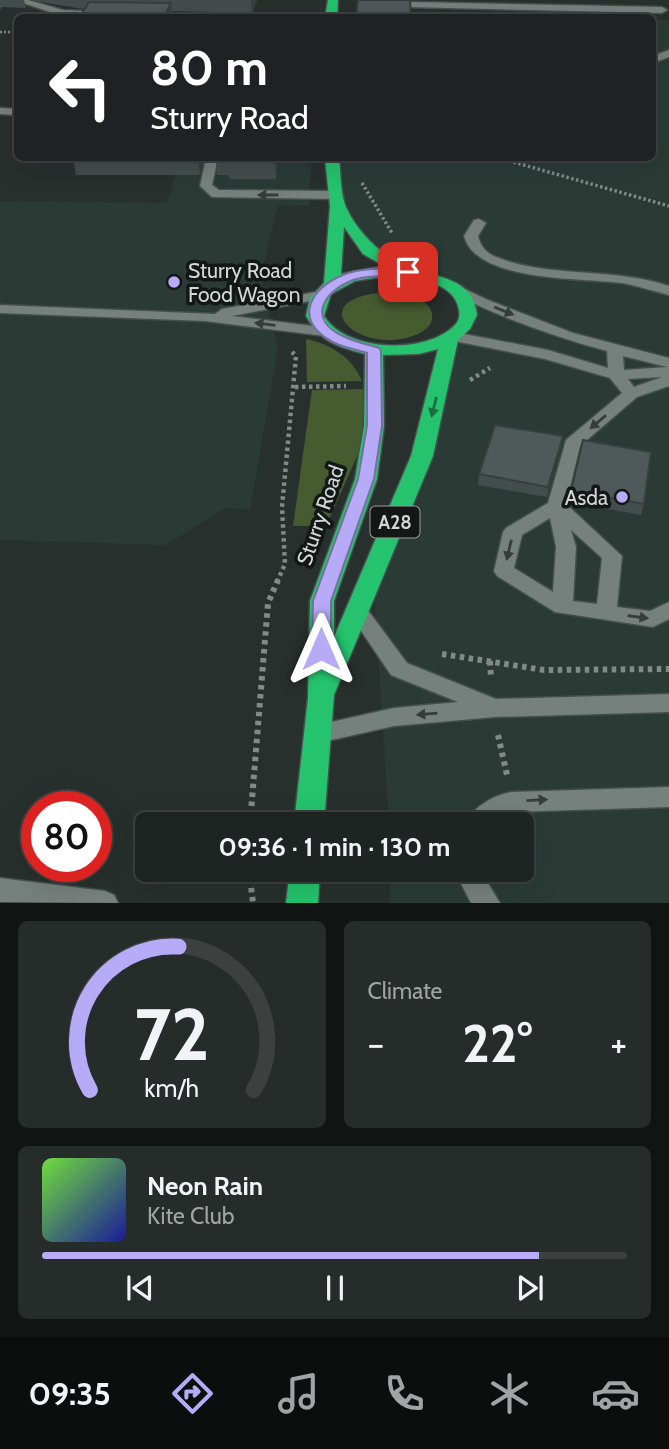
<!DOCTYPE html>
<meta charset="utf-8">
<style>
body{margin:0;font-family:Cabin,sans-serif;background:#262c2a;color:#f1f3f6;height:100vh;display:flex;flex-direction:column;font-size:26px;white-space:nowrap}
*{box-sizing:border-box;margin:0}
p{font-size:23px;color:#a1a4a5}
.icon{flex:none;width:38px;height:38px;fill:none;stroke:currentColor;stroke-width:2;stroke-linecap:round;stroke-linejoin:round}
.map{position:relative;height:903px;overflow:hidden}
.side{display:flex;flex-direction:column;gap:18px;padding:18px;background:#101413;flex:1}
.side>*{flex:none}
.banner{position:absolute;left:14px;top:14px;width:642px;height:147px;border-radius:10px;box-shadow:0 7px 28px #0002,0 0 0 2px #3c4140;background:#202124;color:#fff;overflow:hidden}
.speed{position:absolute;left:21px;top:791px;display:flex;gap:14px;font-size:35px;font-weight:700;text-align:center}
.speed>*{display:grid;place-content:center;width:91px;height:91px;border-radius:50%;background:#1e2422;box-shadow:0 7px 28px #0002,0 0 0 2px #3c4140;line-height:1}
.speed .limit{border:10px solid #d22;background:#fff;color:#111}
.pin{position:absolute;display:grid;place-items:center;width:60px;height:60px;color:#fff;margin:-30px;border-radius:14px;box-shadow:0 4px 10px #0006}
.me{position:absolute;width:77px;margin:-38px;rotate:0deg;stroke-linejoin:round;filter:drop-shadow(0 0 5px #0008)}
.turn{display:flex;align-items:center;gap:24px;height:147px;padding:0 21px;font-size:32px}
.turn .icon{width:91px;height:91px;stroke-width:2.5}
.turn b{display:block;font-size:49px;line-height:60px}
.big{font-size:52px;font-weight:700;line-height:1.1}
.side .card{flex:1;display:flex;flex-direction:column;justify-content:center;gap:10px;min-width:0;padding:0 24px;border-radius:10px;background:#262c2a}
.side .dial{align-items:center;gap:0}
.dial svg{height:182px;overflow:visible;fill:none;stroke:#3c4140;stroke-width:7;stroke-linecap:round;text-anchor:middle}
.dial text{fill:#f1f3f6;stroke:none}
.song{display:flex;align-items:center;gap:21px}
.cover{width:84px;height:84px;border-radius:10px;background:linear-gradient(135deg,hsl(100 70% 55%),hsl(240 70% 35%))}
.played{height:7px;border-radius:4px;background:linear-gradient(90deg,#b7abf8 85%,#3c4140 85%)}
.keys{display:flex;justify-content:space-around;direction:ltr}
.heat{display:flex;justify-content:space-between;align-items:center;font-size:38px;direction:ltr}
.side .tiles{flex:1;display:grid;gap:18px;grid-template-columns:1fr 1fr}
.card:last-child{grid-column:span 2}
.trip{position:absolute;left:135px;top:812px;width:399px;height:70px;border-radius:10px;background:#1e2422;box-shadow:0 7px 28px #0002,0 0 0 2px #3c4140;font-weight:700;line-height:70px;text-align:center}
.tab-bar{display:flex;height:112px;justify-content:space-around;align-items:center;background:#0c0e0e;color:#a1a4a5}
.tab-bar .icon{width:49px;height:49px}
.tab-bar .selected{color:#b7abf8}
.tab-bar b{font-size:32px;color:#f1f3f6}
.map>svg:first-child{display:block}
</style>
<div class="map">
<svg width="669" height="903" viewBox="0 0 669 903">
<rect width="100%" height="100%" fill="#28302e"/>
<!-- built -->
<g fill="#2a3b36">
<path d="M653,20H669V903H390V870H522V824H389L373,574L449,340L467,322L462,295L369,251L338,206L332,158H653Z"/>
<path d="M181,158H311L309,206L278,205L261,276L278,349L250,509L226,508L165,545L0,540V201L167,203Z"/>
</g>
<!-- green -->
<g fill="#475b31">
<path d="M385,292C400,293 435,297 432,319C431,326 424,331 418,334C362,359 297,300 385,292Z"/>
<path d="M306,339C330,344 352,357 362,381L307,382Z"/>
<path d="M367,389L370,427L326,526H293L312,390Z"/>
</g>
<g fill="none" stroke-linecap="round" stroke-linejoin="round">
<!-- minor casing -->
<g stroke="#464e4c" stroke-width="3">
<g id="minor">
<path d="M14,0H28L63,10L103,12L108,15L104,18L62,16Z"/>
<path d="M410,2L662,7L667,10L662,13L407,7L405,5Z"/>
<path d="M148,13L236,15L240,18H144Z"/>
<path d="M669,50V57L653,63V56Z"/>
<path d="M0,108L18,109V115L0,114Z"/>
<path d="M206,158H218L212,185L219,190L337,191L343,195L337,199L212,197L200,186Z"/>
<path d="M479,219L486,223L478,236C481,248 487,254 499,258C551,278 614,267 669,286V295C653,291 638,286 622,283C582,278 476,282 464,236L474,220Z"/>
<path d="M452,283L488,300L573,333L669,358V386L637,397L580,446L566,504L622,556L617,607L650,611L669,602V619L653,627L555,612L497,576L494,571L503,532L506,528L548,503L566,440L622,393L610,378L545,359L449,340L446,337L449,334L454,332L548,350L608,368L607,351C552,336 498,317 447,290L445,287L447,284ZM623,356L667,367L624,370ZM662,377L634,387L628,379ZM550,518L556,547L553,592L514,568L522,535ZM571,530L602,558L597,604L573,601L576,547Z"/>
<path d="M321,291L326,292L328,295L326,298L232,316L330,328L333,331L325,336L205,321L0,313V305L215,314L222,309Z"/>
<path d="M357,603L364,605L407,663L496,699L669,694V712L495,717L394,726L318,743L310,740L307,734L310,728L318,725L394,708L458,702L391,675L347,610L350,605Z"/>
<path d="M669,787V807L512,812L495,824H465C473,807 494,795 512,792Z"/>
<path d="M454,870H480L500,903H471Z"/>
<path d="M0,878L105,891L114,895L118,903L0,902Z"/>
</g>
</g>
<!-- highway casing -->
<g stroke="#464e4c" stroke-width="3">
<g id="highway">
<path d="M328,0H338L337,18H325Z"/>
<path d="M325,158H339C341,173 340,193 346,207C358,234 385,259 412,268C438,278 474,278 477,315L470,329L458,340L433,456L334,695L324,824H294L308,698L310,601L355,479L364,426L365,354C336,346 321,342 306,316L310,298L324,283L330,206ZM344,227L363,254L384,266L341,274ZM386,276C410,278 454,279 459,310C460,315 459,321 455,325C426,355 346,352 324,316L331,294L355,281ZM438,349L411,456L334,637V601L377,479L384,426L383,355L419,354Z"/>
<path d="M290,870H320L318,903H286Z"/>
</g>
</g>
<!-- path-far3 -->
<path stroke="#828987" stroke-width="2.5" stroke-dasharray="2 2" stroke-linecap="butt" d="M0,32H18"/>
<!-- path-far2 -->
<g stroke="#828987" stroke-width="3.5" stroke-dasharray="2.5 2.5" stroke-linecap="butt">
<path d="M499,158L669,206"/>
<path d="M362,183L392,233"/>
</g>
<!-- path-far1 -->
<g stroke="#828987" stroke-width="4.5" stroke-dasharray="3.5 3.5" stroke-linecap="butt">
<path d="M470,380L490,368"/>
<path d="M295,387L346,386"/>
<path d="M277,582L285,564L282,507L296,356L292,352"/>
</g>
<!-- path -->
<g stroke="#828987" stroke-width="6" stroke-dasharray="4.5 4.5" stroke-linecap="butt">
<path d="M442,654L544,670L669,669"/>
<path d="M490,661L491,678"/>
<path d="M498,735L507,775"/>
<path d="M250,824L268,603L278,580"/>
<path d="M249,870L253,903"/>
</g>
<!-- minor -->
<use href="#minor" fill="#76807d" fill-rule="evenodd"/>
<!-- highway -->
<use href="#highway" fill="#25c36d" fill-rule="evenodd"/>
</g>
<!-- wall -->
<g fill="#444d4d">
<path d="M0,0H24L26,8L2,7L0,10Z"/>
<path d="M29,0H257L252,13L172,11V18H79L85,9L77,8Z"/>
<path d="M73,158H204L200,175H76Z"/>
<path d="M216,158H278L276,179H229V175H217Z"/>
<path d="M563,436L561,447L547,497L478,485L479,474Z"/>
<path d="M571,491L644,504L641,515L569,502Z"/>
</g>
<!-- shaded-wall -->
<g fill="#373e3e">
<path d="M251,0H257L252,13Z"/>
<path d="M171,3L172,18H163Z"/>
<path d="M198,158H204L200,175Z"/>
<path d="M275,158H278L276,179Z"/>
<path d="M563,436L561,447L547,497L548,487Z"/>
</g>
<!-- building -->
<g fill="#4f5959" stroke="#373e3e" stroke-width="2">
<path d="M358,0H410L411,18H356Z"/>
<path d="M89,2L171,3L163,18H79Z"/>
<path d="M495,425L563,436L548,487L479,474Z"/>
<path d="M583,440L651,452L644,504L571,491Z"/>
</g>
<!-- one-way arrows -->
<defs><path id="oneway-solid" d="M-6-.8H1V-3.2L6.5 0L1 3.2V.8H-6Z" transform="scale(1.75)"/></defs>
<g fill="#363c3a">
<use href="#oneway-solid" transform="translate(268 195) rotate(-180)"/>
<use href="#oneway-solid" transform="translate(504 311) rotate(22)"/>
<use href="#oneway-solid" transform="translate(265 324) rotate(-173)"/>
<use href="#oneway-solid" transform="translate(598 422) rotate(140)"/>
<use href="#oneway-solid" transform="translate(509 550) rotate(103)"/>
<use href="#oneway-solid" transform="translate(638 617) rotate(8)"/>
<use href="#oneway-solid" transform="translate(427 714) rotate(175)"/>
<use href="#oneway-solid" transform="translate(537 800) rotate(-3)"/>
</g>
<use fill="#1c6d42" href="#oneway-solid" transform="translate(434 407) rotate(104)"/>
<!-- route -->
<path fill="#b7abf8" stroke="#776fa1" stroke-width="2" d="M408,268L412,270V275C393,279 372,273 353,280C324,291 306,319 343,336C354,342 367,344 379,348L381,351L382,426L374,479L331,601V649L328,655L321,657L315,655L312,649L313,601L358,479L367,426V353C355,349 341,347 331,341C293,320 310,288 343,275C363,267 386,269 408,268Z"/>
<!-- markers -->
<g fill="#b7abf8" stroke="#131716" stroke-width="2.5">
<circle cx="174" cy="282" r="7"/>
<circle cx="622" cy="497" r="7"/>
</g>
<g text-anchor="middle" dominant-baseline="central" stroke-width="7" stroke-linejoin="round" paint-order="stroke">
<!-- shield labels -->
<rect fill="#131716" stroke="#999e9c" stroke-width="2" x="370.5" y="506.5" width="49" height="31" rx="5"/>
<g font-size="19" font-weight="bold" fill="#d2d8d6">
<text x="395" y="522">A28</text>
</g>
<!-- poi labels -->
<g font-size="21" fill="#d2d8d6" stroke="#131716" text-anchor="start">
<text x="188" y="270">Sturry Road<tspan x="188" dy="24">Food Wagon</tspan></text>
<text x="608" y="497" text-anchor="end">Asda</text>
</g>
<!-- street labels -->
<g font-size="21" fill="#d2d8d6" stroke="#131716">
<text transform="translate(320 515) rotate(-71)">Sturry Road</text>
</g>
</g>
</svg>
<div class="speed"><div class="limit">80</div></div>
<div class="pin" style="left:408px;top:272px;background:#d93025"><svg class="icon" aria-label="arrive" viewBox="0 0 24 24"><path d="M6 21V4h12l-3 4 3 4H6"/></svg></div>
<svg class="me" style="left:321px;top:649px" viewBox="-20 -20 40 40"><path d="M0-17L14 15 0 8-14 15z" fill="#b7abf8" stroke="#fff" stroke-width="4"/></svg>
<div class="trip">09:36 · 1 min · 130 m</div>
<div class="banner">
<div class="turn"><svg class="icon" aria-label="left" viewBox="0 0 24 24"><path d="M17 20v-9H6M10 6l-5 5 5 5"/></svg><div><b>80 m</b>Sturry Road</div></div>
</div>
</div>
<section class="side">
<div class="tiles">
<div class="card dial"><svg viewBox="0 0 100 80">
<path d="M14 69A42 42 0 1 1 86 69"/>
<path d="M14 69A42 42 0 0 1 53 6" stroke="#b7abf8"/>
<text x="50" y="56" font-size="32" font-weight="700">72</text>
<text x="50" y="72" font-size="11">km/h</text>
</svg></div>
<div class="card"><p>Climate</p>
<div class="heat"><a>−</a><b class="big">22°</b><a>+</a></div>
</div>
<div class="card">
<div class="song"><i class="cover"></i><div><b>Neon Rain</b><p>Kite Club</p></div></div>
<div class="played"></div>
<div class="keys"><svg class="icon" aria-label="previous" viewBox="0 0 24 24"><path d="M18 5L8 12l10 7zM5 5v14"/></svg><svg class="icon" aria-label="pause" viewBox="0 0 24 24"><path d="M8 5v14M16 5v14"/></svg><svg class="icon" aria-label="next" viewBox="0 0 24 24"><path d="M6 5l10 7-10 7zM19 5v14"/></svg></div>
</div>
</div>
</section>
<nav class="tab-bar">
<b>09:35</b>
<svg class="icon selected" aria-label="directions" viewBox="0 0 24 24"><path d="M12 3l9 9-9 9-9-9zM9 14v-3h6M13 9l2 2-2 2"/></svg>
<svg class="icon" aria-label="music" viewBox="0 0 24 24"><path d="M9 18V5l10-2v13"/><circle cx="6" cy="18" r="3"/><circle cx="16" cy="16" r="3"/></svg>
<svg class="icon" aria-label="phone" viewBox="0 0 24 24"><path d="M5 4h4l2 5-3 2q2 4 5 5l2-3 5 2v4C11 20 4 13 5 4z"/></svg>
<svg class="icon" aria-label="climate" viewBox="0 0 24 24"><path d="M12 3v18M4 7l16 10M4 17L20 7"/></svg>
<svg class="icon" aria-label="car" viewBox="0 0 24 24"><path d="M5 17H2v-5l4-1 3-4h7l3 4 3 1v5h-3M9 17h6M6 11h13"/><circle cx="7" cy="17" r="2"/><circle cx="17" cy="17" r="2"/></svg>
</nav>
